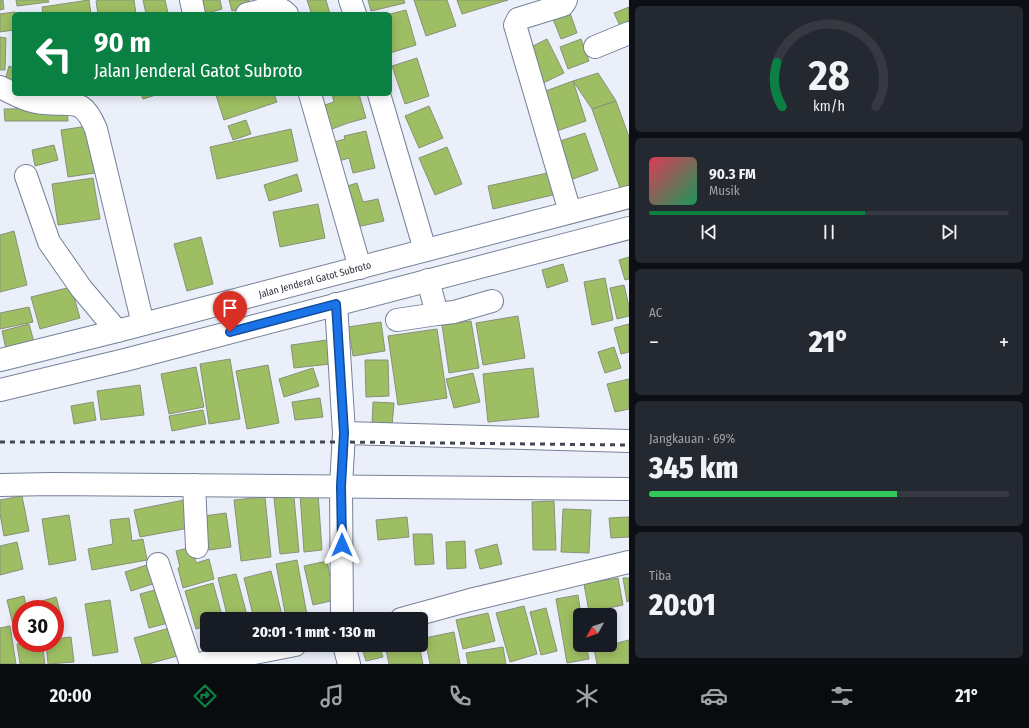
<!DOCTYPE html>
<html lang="id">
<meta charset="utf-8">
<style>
body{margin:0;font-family:"Fira Sans Condensed",sans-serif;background:#242831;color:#f1f3f6;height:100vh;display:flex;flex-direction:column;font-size:15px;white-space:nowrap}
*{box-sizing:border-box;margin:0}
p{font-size:13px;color:#9ea1a6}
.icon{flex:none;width:22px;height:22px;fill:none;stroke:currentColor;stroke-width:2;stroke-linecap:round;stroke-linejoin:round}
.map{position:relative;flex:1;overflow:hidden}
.drawer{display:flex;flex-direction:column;gap:6px;padding:6px;background:#0d0f14;width:400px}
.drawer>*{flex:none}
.guide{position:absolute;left:12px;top:12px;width:380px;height:84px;border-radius:6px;box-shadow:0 2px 10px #0003;background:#0b8043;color:#fff;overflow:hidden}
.needle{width:26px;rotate:230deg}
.buttons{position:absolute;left:573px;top:608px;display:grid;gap:8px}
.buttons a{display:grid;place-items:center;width:44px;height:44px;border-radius:6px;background:#171b24;box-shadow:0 2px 10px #0003;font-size:20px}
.speed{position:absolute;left:12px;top:600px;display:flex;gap:8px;font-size:20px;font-weight:700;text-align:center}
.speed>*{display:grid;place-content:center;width:52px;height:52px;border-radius:50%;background:#171b24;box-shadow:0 2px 10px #0003;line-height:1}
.speed .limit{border:6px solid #d22;background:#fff;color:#111}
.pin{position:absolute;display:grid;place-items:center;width:34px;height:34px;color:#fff;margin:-41px -17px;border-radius:50% 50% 50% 0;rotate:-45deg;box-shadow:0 0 4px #0007}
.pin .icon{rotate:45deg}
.me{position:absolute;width:44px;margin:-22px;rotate:0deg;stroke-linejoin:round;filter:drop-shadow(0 0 3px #0008)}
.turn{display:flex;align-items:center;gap:14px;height:84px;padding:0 16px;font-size:18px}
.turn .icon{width:52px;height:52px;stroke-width:2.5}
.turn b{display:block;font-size:28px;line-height:34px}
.big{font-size:30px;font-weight:800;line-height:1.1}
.drawer .card{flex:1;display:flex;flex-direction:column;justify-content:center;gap:6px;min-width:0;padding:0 14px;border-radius:6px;background:#242831}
.drawer .dial{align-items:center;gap:0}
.dial svg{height:104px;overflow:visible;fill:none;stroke:#363941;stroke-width:7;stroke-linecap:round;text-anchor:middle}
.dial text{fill:#f1f3f6;stroke:none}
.song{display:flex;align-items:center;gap:12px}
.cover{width:48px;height:48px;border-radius:6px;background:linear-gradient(135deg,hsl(350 70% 55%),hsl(150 70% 35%))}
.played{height:4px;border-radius:2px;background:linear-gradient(90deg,#0b8043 60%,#363941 60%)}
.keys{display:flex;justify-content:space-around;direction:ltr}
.heat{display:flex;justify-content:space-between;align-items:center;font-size:22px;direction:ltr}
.charge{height:6px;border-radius:3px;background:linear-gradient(90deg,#34c759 69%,#363941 0)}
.trip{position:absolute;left:200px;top:612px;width:228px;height:40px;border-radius:6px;background:#171b24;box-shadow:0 2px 10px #0003;font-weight:800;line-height:40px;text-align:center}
.tabs{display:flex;height:64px;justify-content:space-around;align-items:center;background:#090b0e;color:#9ea1a6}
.tabs .icon{width:28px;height:28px}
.tabs .active{color:#0b8043}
.tabs b{font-size:18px;color:#f1f3f6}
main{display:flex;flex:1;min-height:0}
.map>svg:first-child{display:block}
</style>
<main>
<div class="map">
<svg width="629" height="664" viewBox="0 0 629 664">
<rect width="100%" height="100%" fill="#ebeffa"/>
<!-- building -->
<g fill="#9ebe63" stroke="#879178">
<path d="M0,0H3L4,9L0,10Z"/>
<path d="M16,0H48L49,2L17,6Z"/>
<path d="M89,0L91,14H43L42,7Z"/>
<path d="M100,0H134L136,14H98L96,1Z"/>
<path d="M143,0H165L168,13L146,14Z"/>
<path d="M195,0H220L222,9L204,14Z"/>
<path d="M229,0H249L250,5L232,11Z"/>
<path d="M307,0H326L330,14H306L311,12Z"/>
<path d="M368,0H404L405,3L371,11Z"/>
<path d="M414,0H447L456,26L426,36Z"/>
<path d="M457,0H508L462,14Z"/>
<path d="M629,7V24L621,28L614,13Z"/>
<path d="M406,10L416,45L390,53V14Z"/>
<path d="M15,12L14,30L0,32V14Z"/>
<path d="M570,13L577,33L561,39L553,19Z"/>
<path d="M0,37L6,38L5,70H0Z"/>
<path d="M547,39L564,73L541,84L525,50Z"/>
<path d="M581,39L589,61L568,69L560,47Z"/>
<path d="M417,58L429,96L405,104L392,66Z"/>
<path d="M9,66L14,68V87L4,84Z"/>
<path d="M598,73L616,101L592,109L573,81Z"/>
<path d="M573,81L586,121L554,132L540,93Z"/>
<path d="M141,94H159L143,99Z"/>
<path d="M218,94H274L277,102L224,120L216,95Z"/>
<path d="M332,94H359L366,118L348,123L324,132L316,108L334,102Z"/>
<path d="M616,101L629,137V185L620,188L592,109Z"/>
<path d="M429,106L443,138L419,148L405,116Z"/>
<path d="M67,108L68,121H5L4,109Z"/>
<path d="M246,120L251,134L233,140L228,126Z"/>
<path d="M88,126L95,173L68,177L61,130Z"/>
<path d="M291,129L298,161L217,179L210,147Z"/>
<path d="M366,131L375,168L353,173L349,158L332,163L327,144L345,139L344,136Z"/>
<path d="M585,133L598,170L570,180L557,142Z"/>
<path d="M54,145L58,160L35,166L32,150Z"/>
<path d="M447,147L462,184L435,195L419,158Z"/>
<path d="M552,172L557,194L493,209L488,186Z"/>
<path d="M297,174L302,191L269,201L264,185Z"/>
<path d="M93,178L100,219L58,225L52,184Z"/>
<path d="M357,183L363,202L378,199L384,221L357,227L344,187Z"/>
<path d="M318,204L325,238L280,247L273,212Z"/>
<path d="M14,231L27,285L0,292V235Z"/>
<path d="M201,237L213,284L187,291L174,244Z"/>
<path d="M629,257V279L625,280L619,260Z"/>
<path d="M563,264L568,281L547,288L542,270Z"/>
<path d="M605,278L613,320L592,325L584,282Z"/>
<path d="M624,285L629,306V316L617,319L610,288Z"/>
<path d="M71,287L80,318L40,329L31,297Z"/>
<path d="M29,307L33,322L0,329V313Z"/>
<path d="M518,316L525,358L483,365L476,323Z"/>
<path d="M471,321L479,368L449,373L442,325Z"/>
<path d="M381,322L385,351L353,356L348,327Z"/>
<path d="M29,324L34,342L6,349L2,331Z"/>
<path d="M629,324V352L621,354L614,328Z"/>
<path d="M437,329L447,398L398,405L388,336Z"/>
<path d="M327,340L330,364L294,368L291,345Z"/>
<path d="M614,347L621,368L605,373L598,352Z"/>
<path d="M230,359L240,419L209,424L200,364Z"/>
<path d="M365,360H388L389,396L366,397Z"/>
<path d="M268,365L279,423L247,429L236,371Z"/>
<path d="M196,367L204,407L169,414L161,374Z"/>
<path d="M313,368L319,386L284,397L279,379Z"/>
<path d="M533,368L539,417L488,422L483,374Z"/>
<path d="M473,373L480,402L454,408L446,379Z"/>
<path d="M629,379V409L615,412L607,384Z"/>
<path d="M140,385L144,415L101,420L97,391Z"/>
<path d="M320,398L323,417L295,420L292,402Z"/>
<path d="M93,402L96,420L74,424L71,406Z"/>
<path d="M373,402L394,403L392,426L372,425Z"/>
<path d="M203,410L206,424L172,431L169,416Z"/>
<path d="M318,493L322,550L304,552L300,494Z"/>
<path d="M22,496L29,531L4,536L0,514V500Z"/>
<path d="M265,497L271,557L241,561L234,500Z"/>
<path d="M294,497L299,552L280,554L274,498Z"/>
<path d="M184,500L189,528L140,537L134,510Z"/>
<path d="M554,501L556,550H533L532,502Z"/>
<path d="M563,509L591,510L589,553L561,552Z"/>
<path d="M226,513L231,547L209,550L204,516Z"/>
<path d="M69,515L76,560L49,565L42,519Z"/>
<path d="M407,517L409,537L378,540L376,520Z"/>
<path d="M629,517V537L611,538L609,518Z"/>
<path d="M129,518L132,541L143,539L147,560L92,570L88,549L113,544L110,520Z"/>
<path d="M413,534H432L434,564L415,565Z"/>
<path d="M465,541L466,568L447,569L446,542Z"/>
<path d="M17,542L23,569L0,575V546Z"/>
<path d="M497,544L502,564L480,569L475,550Z"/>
<path d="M192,547L196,563L209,559L214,579L183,588L178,568L180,567L176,551Z"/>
<path d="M297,560L307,615L286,618L276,564Z"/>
<path d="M327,561L335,600L313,605L304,566Z"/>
<path d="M153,563L159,582L131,591L125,572Z"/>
<path d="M271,571L282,615L267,619H254L244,578Z"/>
<path d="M236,574L248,619H228L218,578Z"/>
<path d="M618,578L623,605L589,612L584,584Z"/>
<path d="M623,578H629V601L627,602Z"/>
<path d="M213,583L223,619H207V626L196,629L185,591Z"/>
<path d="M162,588L172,622L149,628L140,594Z"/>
<path d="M578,595L581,615L580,645H586L589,659L567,663L556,599Z"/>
<path d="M24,596L27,609H21V636L16,637L7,600Z"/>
<path d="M56,597L63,623L55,625V609H33L31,604Z"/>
<path d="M110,600L118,652L93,656L85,604Z"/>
<path d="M524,606L537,654L510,662L496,613Z"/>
<path d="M546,608L557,651L541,655L530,612Z"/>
<path d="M488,613L495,641L463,649L456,620Z"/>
<path d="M610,616L614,638L610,639Z"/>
<path d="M10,626L16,664H0V628Z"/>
<path d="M173,627L181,655L148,664H142L134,638Z"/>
<path d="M454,632L460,664H430L425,638Z"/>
<path d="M71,637L74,662L48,664L46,643H55V639Z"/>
<path d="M629,640V664H597L594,649Z"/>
<path d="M27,643H42L45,664H20L17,644Z"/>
<path d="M361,645H379L383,657L366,661Z"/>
<path d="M385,645H419L423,664H389Z"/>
<path d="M503,647L506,664H468L466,653Z"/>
</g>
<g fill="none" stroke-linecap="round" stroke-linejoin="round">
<!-- minor casing -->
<g stroke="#768098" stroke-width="24">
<g id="minor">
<path d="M191,0L194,14"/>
<path d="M350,0L355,14"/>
<path d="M566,0L563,5L518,19L515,25L570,212"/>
<path d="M247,14C256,12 274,6 282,10C283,10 287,14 287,14"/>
<path d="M595,47L629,33"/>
<path d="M0,87C14,94 28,102 44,103C74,106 82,96 96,129L143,324"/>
<path d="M310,94L360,268"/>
<path d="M379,94L425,250"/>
<path d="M26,176L49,242L81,288L117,331"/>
<path d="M428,280L437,314L454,312L492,301"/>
<path d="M336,304L344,433L341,486L342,619"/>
<path d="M397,320L437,314"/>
<path d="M344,433L629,441"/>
<path d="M0,485L52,484L629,489"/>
<path d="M194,485L197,547"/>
<path d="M158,564L191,664"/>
<path d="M401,619L470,600L629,562"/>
<path d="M344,645L349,664"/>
<path d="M198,664L295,645"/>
</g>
</g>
<!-- major casing -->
<g stroke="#768098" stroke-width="24">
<g id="major">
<path d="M0,360L117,331L629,197"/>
<path d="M0,390L125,360L629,228"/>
</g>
</g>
<!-- minor -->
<use href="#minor" stroke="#fff" stroke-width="22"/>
<!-- major -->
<use href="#major" stroke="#fff" stroke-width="22"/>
<!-- rail -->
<path stroke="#424751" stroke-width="3" stroke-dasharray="5 5" stroke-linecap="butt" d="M0,442H343L629,445"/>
</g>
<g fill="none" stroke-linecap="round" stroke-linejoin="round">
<!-- route casing -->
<g stroke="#114b97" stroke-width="10">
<path id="route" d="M230,332L336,304L344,433L341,486L342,545"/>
</g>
<!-- route -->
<use href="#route" stroke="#1a73e8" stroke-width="7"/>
</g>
<g text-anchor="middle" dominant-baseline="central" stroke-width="4" stroke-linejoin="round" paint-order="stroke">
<!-- street labels -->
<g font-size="10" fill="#2b303a" stroke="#fff">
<text transform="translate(315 280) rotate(-15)">Jalan Jenderal Gatot Subroto</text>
</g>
</g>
</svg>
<div class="buttons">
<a><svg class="needle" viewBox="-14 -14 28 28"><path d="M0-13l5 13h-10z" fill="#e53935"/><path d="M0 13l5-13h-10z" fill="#9ea1a6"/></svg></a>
</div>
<div class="speed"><div class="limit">30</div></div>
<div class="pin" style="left:230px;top:332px;background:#d93025"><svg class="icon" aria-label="arrive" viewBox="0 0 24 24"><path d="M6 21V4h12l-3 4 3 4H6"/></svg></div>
<svg class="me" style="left:342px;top:545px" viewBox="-20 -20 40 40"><path d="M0-17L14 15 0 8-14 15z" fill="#1a73e8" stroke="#fff" stroke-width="4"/></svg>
<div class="trip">20:01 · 1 mnt · 130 m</div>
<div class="guide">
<div class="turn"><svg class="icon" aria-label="left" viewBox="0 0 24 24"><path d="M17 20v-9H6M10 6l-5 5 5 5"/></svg><div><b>90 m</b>Jalan Jenderal Gatot Subroto</div></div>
</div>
</div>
<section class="drawer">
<div class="card dial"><svg viewBox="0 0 100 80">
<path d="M14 69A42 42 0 1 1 86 69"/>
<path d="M14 69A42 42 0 0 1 10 35" stroke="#0b8043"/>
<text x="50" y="56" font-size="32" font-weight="700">28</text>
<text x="50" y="72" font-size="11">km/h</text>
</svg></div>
<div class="card">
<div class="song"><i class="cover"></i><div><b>90.3 FM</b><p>Musik</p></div></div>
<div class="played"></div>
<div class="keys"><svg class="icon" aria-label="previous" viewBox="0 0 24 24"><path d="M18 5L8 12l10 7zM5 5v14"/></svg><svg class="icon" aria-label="pause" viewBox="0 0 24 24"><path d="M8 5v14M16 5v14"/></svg><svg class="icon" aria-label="next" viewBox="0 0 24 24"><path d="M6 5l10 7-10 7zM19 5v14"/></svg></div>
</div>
<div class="card"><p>AC</p>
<div class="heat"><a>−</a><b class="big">21°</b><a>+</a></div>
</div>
<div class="card"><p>Jangkauan · 69%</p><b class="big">345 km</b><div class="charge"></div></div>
<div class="card"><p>Tiba</p><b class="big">20:01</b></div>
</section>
</main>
<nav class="tabs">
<b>20:00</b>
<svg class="icon active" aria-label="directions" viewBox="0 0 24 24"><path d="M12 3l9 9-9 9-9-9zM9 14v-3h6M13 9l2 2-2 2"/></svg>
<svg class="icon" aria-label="music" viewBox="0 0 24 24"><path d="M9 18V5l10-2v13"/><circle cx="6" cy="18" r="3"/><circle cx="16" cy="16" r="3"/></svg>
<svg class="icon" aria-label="phone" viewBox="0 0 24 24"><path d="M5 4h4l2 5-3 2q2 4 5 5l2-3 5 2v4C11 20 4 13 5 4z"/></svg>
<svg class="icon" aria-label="climate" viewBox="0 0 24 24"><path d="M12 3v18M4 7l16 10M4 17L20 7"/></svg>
<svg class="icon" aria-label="car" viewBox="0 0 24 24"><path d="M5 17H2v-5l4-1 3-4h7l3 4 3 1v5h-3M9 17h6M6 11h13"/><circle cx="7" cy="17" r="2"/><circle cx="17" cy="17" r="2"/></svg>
<svg class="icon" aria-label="filters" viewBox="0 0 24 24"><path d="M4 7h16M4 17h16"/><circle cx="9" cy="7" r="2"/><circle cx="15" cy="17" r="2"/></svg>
<b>21°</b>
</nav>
